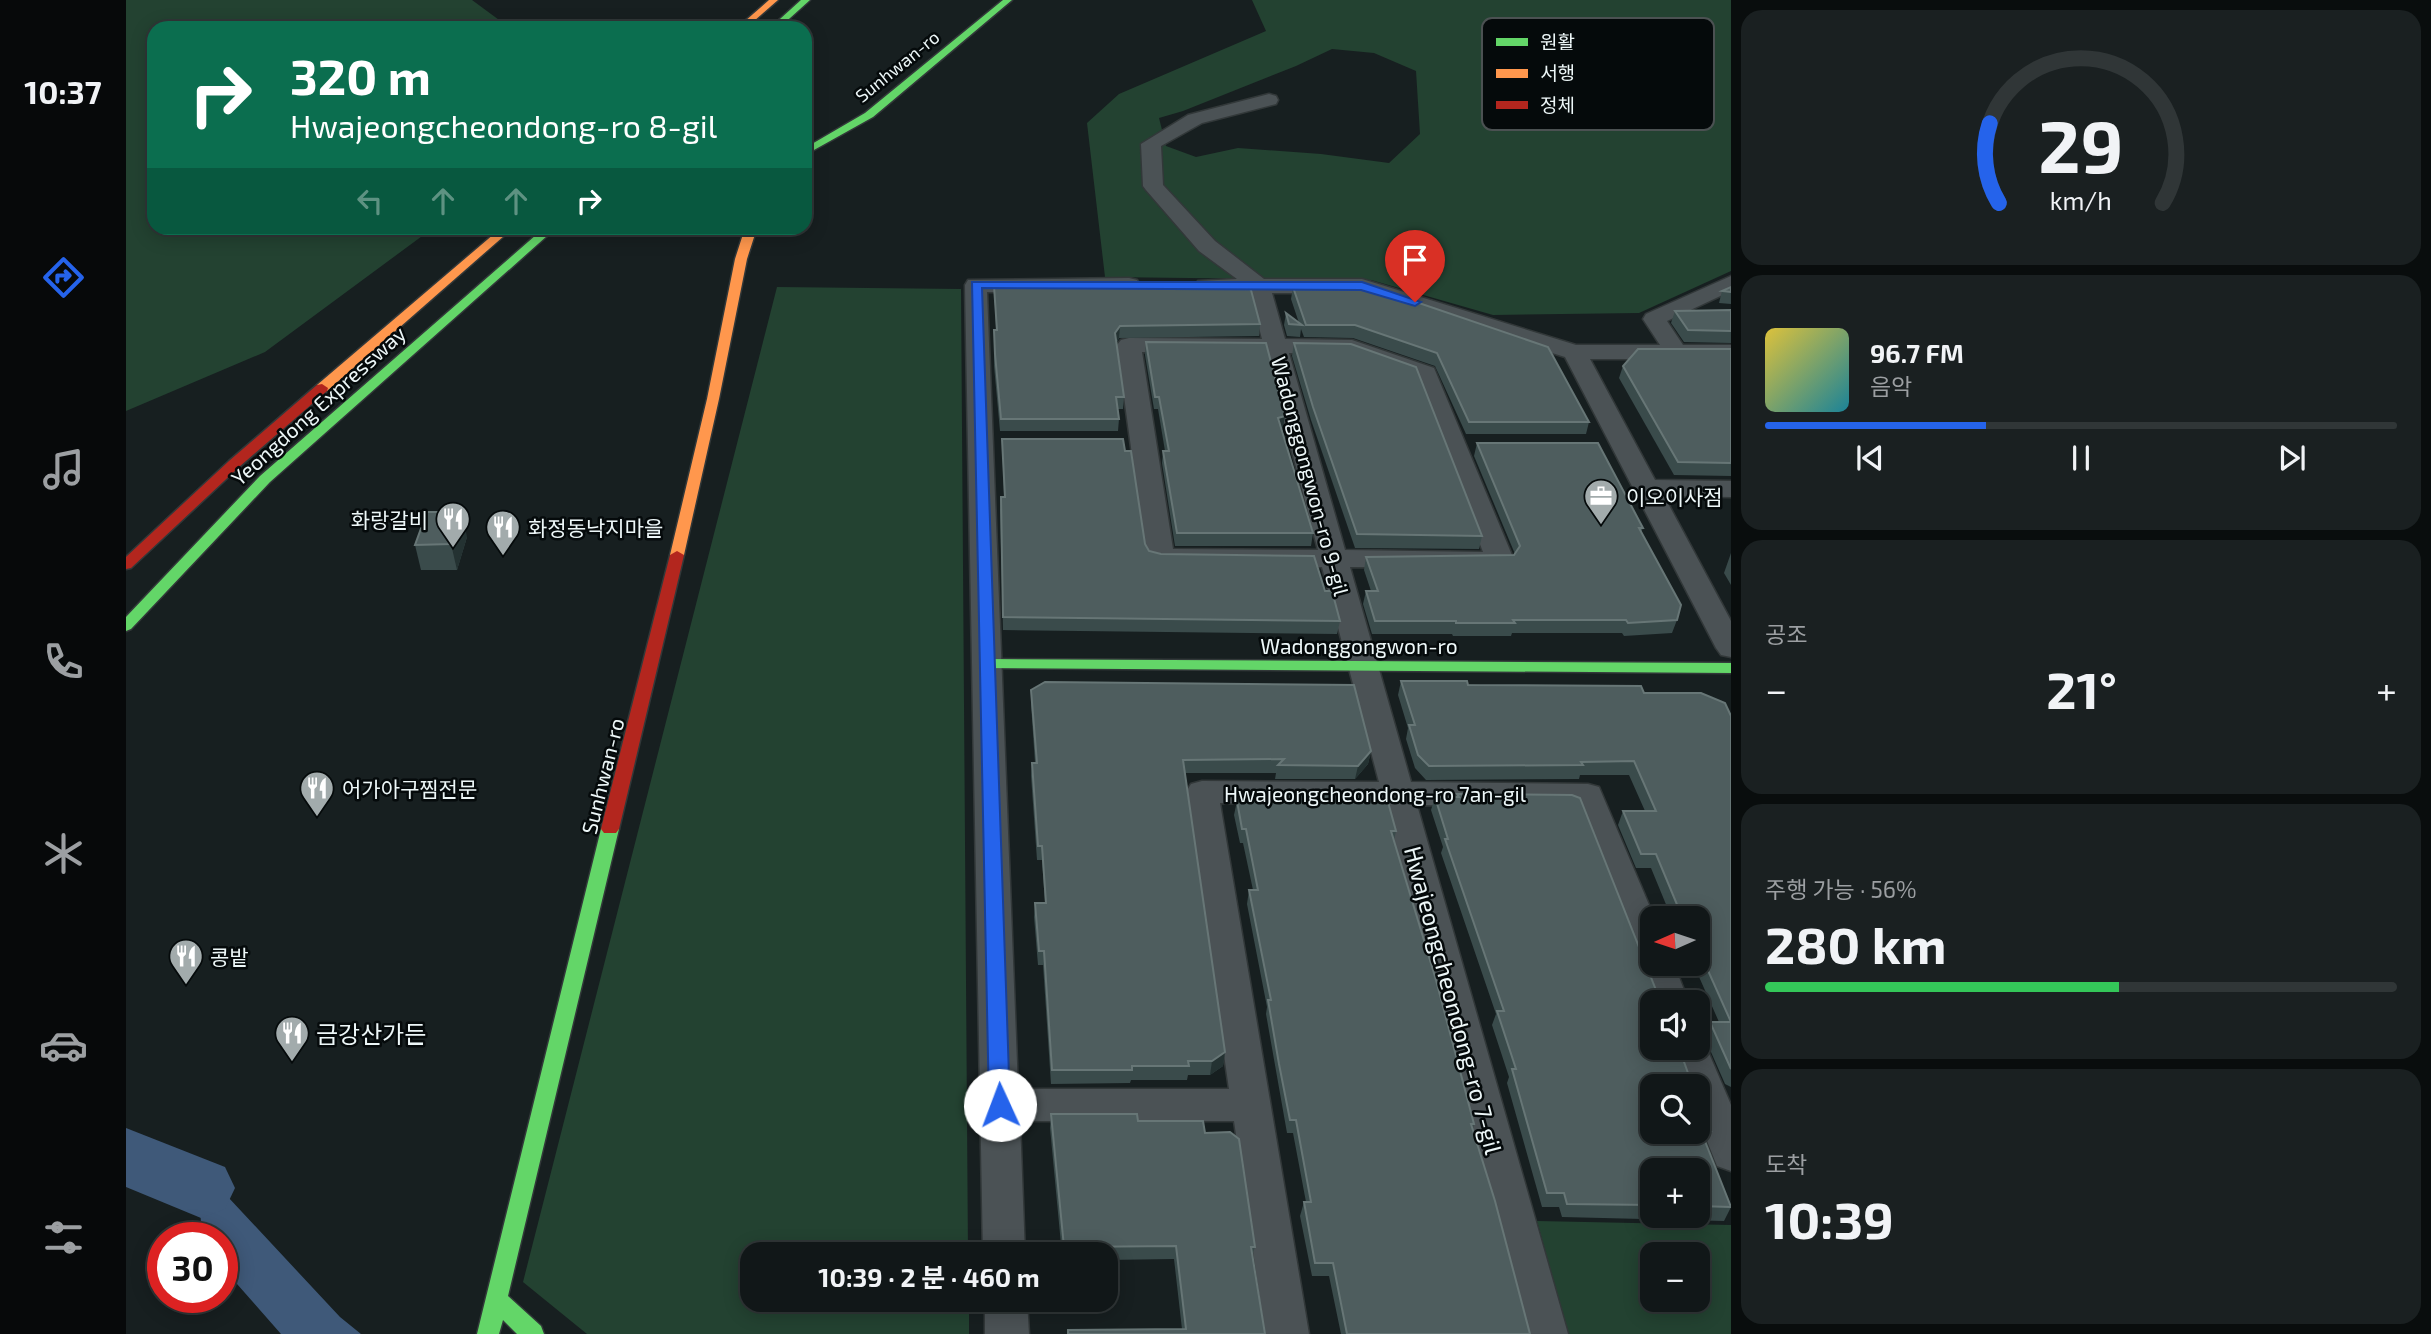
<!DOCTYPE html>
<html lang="ko">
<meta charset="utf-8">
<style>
body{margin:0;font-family:"Exo 2","Noto Sans KR",sans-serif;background:#1a2021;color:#f1f3f6;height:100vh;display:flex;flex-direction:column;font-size:26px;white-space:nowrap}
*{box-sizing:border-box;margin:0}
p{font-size:23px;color:#9c9fa2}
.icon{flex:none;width:38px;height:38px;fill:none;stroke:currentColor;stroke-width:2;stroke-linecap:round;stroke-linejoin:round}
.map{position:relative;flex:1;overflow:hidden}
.details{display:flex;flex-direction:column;gap:10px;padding:10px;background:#090d0d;width:700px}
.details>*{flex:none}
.hud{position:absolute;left:21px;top:21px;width:665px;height:214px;border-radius:21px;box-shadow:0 4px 18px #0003,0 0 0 2px #303637;background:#0b6e4f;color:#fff;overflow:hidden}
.needle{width:46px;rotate:267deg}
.fabs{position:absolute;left:1514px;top:906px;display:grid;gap:14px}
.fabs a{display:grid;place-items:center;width:70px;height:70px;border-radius:14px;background:#111718;box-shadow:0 4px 18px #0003,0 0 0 2px #303637;font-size:35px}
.speed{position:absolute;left:21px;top:1222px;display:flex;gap:14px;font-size:35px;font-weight:700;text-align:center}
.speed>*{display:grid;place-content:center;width:91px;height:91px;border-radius:50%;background:#111718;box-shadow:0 4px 18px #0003,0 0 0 2px #303637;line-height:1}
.speed .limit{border:10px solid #d22;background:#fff;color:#111}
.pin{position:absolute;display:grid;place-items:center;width:60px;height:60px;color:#fff;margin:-72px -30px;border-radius:50% 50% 50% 0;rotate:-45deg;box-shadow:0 0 7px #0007}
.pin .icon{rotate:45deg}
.me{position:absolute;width:77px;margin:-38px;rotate:358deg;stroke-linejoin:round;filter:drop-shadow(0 0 5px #0008)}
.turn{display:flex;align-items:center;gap:24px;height:147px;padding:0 28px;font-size:32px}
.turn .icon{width:91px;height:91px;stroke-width:2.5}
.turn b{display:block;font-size:49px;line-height:60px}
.lanes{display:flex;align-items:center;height:66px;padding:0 28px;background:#0003;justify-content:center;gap:35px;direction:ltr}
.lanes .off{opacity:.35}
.big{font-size:52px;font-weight:700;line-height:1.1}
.details .card{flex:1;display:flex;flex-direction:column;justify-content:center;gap:10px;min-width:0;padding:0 24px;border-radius:21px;background:#1a2021}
.details .dial{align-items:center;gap:0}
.dial svg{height:182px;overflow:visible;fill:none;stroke:#303637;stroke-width:7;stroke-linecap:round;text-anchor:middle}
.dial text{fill:#f1f3f6;stroke:none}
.song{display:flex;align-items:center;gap:21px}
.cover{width:84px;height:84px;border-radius:10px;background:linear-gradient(135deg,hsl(50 70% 55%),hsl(190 70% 35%))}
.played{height:7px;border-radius:4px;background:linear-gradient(90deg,#2563eb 35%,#303637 35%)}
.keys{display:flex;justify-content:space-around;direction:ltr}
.heat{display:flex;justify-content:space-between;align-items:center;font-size:38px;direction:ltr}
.charge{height:10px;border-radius:5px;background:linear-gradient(90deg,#34c759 56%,#303637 0)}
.trip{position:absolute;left:614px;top:1242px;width:378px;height:70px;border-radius:21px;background:#111718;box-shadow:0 4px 18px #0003,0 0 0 2px #303637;font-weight:700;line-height:70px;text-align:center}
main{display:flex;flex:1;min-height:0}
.menu{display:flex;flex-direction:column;width:126px;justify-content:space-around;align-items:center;background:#07090a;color:#9c9fa2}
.menu .icon{width:49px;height:49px}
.menu .selected{color:#2563eb}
.menu b{font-size:32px;color:#f1f3f6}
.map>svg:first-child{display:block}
</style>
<main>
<nav class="menu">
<b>10:37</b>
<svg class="icon selected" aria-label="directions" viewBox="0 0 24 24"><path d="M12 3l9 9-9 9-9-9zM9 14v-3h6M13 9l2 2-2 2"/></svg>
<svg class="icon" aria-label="music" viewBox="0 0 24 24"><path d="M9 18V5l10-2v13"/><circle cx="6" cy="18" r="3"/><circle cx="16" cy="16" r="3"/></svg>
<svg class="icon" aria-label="phone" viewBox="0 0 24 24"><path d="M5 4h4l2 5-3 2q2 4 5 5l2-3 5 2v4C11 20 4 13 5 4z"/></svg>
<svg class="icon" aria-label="climate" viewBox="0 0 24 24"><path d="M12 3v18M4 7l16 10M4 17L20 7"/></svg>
<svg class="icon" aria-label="car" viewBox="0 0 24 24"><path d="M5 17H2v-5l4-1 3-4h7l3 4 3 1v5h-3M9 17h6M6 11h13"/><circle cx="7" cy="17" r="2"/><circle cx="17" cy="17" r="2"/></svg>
<svg class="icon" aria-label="filters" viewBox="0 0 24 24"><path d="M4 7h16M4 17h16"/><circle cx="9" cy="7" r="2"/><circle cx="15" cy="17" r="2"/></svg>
</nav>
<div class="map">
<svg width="1605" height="1334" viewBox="0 0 1605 1334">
<rect width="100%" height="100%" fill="#171f20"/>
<!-- green -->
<g fill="#234231" fill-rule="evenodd">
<path d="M0,0H346L384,28H28V228H307L139,352L0,411Z"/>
<path d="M1126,0H1605V271L1513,313L1367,315L1245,280L979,277L961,123L993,94L1140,31ZM1206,49L1248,53L1290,71L1294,134L1263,163L1195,154L1112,148L1070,157L1040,146L1033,118L1057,111L1170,66Z"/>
<path d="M651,287L835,289L842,1255H626V1300H843V1334H461L397,1282Z"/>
<path d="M1411,1221L1605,1225V1334H1442ZM1526,1255H1572V1300H1526Z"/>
</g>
<!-- water -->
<path fill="#3f5979" d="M14,1156L88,1182L214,1317L235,1334H155L96,1267V1237H76L74,1209L8,1172Z"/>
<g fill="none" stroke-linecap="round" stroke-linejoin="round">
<!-- river -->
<path fill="#3f5979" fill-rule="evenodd" d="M0,1128L99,1167L109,1188L99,1209L75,1218L0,1187Z"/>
<!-- street casing -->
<g stroke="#323839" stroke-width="3">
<g id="street">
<path d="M1143,94L1150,96L1152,100L1150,104L1076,123L1035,146L1037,185L1089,241L1138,279H1236L1450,345H1534L1517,319L1520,314L1605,276V291L1541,321L1557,345H1605V359H1464L1529,480L1605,481V497L1538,496L1605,621V657L1595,655L1590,648L1439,357L1234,293H1146L1159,339L1226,340L1308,368L1388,560L1384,566L1374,568L1224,567L1285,782L1462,784L1473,787L1529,919H1526V964H1548L1563,1003H1527L1450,806L1291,805L1442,1334H1398L1259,805L1094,803L1183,1334H1139L1108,1121H894L899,1255H857L839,285L842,280L1003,278L1011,280L1014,285L1011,290L1003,292H861L892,1089H1103L1060,792L1065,784L1076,781L1253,782L1196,567L1034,565L1024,563L1020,557L991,345L995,340L1003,338L1136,339L1124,293L1072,291L1069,286L1072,281L1111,279L1073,251L1020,190L1017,186L1015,144L1062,115ZM1016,352L1140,353L1192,550L1047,549ZM1163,353L1223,354L1290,377L1357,552L1219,550Z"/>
<path d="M1572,1036L1576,1037L1605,1105V1171L1591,1166L1572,1118V1087H1559L1544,1048H1572Z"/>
<path d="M859,1300H901L903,1334H859Z"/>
</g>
</g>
<!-- fast casing -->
<g stroke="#323839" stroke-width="3">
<g id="fast">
<path d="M675,0H684L653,28H644Z"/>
<path d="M877,0H886L747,117L679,155V148L739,113Z"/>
<path d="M418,228H430L144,482L5,629L0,631V617L134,476Z"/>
<path d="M861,659L1605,663V673L855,668L853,664Z"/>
<path d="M484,823L490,825L493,829L382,1296L415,1326L418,1334H391L377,1320L373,1334H351L475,829L478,825Z"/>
</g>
</g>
<!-- slow casing -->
<g stroke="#323839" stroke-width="3">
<g id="slow">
<path d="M643,0H652L620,28H611Z"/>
<path d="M375,228H387L201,391H191V385Z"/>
<path d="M619,228H631L621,259L593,399L558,555L551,559L544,555L581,399L609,259Z"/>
</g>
</g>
<!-- jam casing -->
<g stroke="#323839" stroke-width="3">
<g id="jam">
<path d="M196,384L202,388L201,391L113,467L5,568L0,569V557L103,461L191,385Z"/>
<path d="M551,551L558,555L493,829L490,833H478L475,829L544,555Z"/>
</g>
</g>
<!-- street -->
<use href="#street" fill="#4b5255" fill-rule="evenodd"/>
<!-- fast -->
<use href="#fast" fill="#63d668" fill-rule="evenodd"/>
<!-- slow -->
<use href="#slow" fill="#ff974d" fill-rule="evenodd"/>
<!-- jam -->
<use href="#jam" fill="#b3261e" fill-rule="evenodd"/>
</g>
<!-- wall -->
<g fill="#3a4b4b" fill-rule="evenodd">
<path d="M868,286L1134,324L1133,336L993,338L991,342L998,397L997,409H992L993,419L992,431H874L868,366V330H870Z"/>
<path d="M1167,287L1463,422L1460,434H1340L1309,366L1227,338L1178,337L1175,329L1174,337L1161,336L1158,325L1160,313L1173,323L1165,299Z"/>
<path d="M1605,287V304L1593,303L1596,291Z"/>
<path d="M1605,310V343L1558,342L1545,323L1549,311Z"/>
<path d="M1020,342L1159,416L1157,428L1156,429L1187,533L1185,546H1049L1036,463L1037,451H1039L1032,409H1028L1019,355Z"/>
<path d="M1168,343L1356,536L1353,549L1229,548L1185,420L1166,356Z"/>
<path d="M1605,349V476L1548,475L1493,378L1497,366Z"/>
<path d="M876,439L1019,544L1023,551L1199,591L1214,621L1211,634L877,630L874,510L875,497H878Z"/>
<path d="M1351,443L1517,528L1515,532L1551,620L1546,633L1498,636L1496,633H1386L1385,636H1327L1326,634H1246L1237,604L1240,591H1245L1238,570L1240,557L1388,555L1389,554L1348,456Z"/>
<path d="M341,537L331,570H295L289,545Z"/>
<path d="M1605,553V585L1598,573Z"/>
<path d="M1275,681L1518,693L1605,716V1087L1599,1084L1578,1036L1584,1022H1593L1570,970H1567L1564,964H1572V919H1546L1525,868H1510L1492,825L1497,811H1519L1503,775H1454L1453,779L1300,780L1289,768L1280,739L1282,728L1272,695Z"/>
<path d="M905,690L1245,751L1242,764L1229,779H1149L1150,773H1059L1099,1052L1097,1066L1084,1075H1062L1061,1080H1005L1004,1083L925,1084L917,965H912L908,917L909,903H919L916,860H911L905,776L906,763H909L905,704Z"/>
<path d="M1331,794L1526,1003L1572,1097L1585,1131L1579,1142L1605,1207L1598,1221L1436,1217L1433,1207H1416L1381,1083L1383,1077L1366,1025L1370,1014L1315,853L1317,847L1305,810L1309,797H1330ZM1526,1171H1572V1216H1526Z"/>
<path d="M1111,801L1270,831L1268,840L1348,1124L1347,1129L1404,1334H1215L1203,1276H1186L1174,1216L1178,1202H1180L1167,1133H1161L1140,1014L1141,1007L1121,904L1123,890H1127L1117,843H1114L1108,815Z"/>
<path d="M1572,1022L1576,1031L1572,1041Z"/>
<path d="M925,1114L1012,1121L1079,1133L1129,1247L1126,1256L1139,1334H942V1330L1056,1329L1048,1259L980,1260V1255H936L924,1128Z"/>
</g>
<!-- shaded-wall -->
<g fill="#243232">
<path d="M994,326L993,338L988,345L989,333Z"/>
<path d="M1159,416L1157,428L1150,430L1152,418Z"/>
<path d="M336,512L341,537L331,570L325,544Z"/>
<path d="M1245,751L1242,764L1229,779L1232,766Z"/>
<path d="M1099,1052L1097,1066L1084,1075L1086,1061Z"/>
</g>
<!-- building -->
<g fill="#4e5d5e" stroke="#677676" stroke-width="2">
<path d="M1115,283L1125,290L1134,324L994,326L989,333L998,397H990L993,419H875L869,354L868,330H871L868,286Z"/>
<path d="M1243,286L1422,347L1463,422H1343L1311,353L1229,325H1180L1167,287Z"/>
<path d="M1605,287V292L1596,291Z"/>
<path d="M1605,310V331L1562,330L1549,311Z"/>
<path d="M1160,313L1176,325L1163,324Z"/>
<path d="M1020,342L1140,343L1159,416L1152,418L1187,533H1051L1037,451H1043L1033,397H1029Z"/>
<path d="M1168,343L1225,344L1290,367L1356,536L1231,534L1187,407Z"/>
<path d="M1512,349H1605V463L1552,462L1497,366Z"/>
<path d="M876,439H997L999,451H1005L1019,544L1023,551L1035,554L1188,556L1199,591H1206L1214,621L877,617L875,497H879Z"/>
<path d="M1351,443H1472L1517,528H1513L1555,605L1551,620L1502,623L1500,620H1387L1389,623H1330V621H1249L1240,591H1252L1240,557L1388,555L1394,546Z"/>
<path d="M301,512H336L325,544L289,545Z"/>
<path d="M1275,681H1341L1342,685L1515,686L1518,693H1575L1599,703L1605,716V1069L1584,1022H1605L1576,957H1573L1572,954V919H1557L1530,854H1515L1497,811H1530L1508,761L1455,762L1457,765L1303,766L1292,755L1283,725H1289Z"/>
<path d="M919,682L1228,685L1245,751L1232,766L1152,765L1158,759L1057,760L1099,1052L1086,1061H1062L1063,1066H1006V1070H926L918,951H913L909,903H920L916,846H912L906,763H911L905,690Z"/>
<path d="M1121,792L1247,794L1262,802L1270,831H1265L1310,980L1348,1124H1345L1369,1201L1404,1334H1221L1207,1263H1189L1178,1202H1185L1170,1120H1164L1153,1064L1142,1000H1145L1123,890H1132L1120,829H1116L1111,801Z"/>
<path d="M1331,794L1446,795L1454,798L1530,990L1534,992L1539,1003H1526V1048H1553L1567,1087H1526V1132H1572V1097L1585,1131H1575L1605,1207L1572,1206V1171H1526V1205L1441,1204L1438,1193H1421L1386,1069H1390L1371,1011H1378L1319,839H1322L1309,797H1333Z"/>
<rect x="1572" y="1022" width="4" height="9"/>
<path d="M925,1114H1011L1012,1121H1077L1079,1133L1104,1132L1113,1139L1129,1247H1125L1139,1334H942V1330L1060,1329L1050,1246L938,1247Z"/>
</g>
<!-- route -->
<path fill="#2563eb" stroke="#184099" stroke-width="2" d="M846,282H1236L1295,302L1289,306L1235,290L856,288L884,1105L881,1111L874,1114L866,1111L863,1105Z"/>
<!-- icons -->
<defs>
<g id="office-pin" transform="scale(1.75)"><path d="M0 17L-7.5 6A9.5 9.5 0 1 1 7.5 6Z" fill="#a2abac" stroke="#050a0b"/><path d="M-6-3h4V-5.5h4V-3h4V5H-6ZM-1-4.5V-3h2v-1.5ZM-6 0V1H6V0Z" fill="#fff"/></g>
<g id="restaurant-pin" transform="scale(1.75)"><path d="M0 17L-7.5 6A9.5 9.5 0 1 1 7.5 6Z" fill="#a2abac" stroke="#050a0b"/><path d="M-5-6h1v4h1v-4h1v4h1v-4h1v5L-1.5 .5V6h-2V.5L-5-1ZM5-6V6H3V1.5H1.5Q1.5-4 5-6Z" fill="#fff"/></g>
</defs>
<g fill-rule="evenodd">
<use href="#office-pin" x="1475" y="496"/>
<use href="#restaurant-pin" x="327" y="519"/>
<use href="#restaurant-pin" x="377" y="527"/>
<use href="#restaurant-pin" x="191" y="788"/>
<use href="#restaurant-pin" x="60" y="956"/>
<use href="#restaurant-pin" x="166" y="1033"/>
</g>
<g text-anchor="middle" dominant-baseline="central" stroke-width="5" stroke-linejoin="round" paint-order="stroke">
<!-- far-street labels -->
<g font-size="18" fill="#edf7f8" stroke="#050a0b">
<text transform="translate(771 66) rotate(-39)">Sunhwan-ro</text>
</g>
<!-- street labels -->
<g font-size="21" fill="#edf7f8" stroke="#050a0b">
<text transform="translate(192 405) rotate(-42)">Yeongdong Expressway</text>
<text transform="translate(1185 476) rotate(75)">Wadonggongwon-ro 9-gil</text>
<text x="1233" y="645">Wadonggongwon-ro</text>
<text transform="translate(476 776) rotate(-76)">Sunhwan-ro</text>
<text x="1249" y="793">Hwajeongcheondong-ro 7an-gil</text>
</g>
<!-- poi labels -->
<g font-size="21" fill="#edf7f8" stroke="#050a0b" text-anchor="start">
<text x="1500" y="496">이오이사점</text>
<text x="302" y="519" text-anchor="end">화랑갈비</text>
<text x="402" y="527">화정동낙지마을</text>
<text x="216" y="788">어가아구찜전문</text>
<text x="84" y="956">콩밭</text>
</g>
<!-- near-street labels -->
<g font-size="24" fill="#edf7f8" stroke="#050a0b">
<text transform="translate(1328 1000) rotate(75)">Hwajeongcheondong-ro 7-gil</text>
</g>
<!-- near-poi labels -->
<g font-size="24" fill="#edf7f8" stroke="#050a0b" text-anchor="start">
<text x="190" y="1033">금강산가든</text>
</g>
</g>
<!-- legend -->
<rect x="1356" y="18" width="232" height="112" rx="10" fill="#050a0b" stroke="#4b5152" stroke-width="2"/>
<rect x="1370" y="38" width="32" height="8" fill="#63d668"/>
<rect x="1370" y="69" width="32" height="9" fill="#ff974d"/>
<rect x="1370" y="101" width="32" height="8" fill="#b3261e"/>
<g font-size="19" fill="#edf7f8">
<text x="1414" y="49">원활</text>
<text x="1414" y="80">서행</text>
<text x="1414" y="112">정체</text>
</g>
</svg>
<div class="fabs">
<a><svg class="needle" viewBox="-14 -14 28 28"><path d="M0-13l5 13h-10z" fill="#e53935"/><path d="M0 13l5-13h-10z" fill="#9c9fa2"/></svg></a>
<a><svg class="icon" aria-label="sound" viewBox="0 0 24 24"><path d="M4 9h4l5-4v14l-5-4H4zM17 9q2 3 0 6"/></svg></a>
<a><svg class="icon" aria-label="search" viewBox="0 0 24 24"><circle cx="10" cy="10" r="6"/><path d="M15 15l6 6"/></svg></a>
<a>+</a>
<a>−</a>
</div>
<div class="speed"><div class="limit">30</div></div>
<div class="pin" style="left:1289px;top:302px;background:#d93025"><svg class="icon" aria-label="arrive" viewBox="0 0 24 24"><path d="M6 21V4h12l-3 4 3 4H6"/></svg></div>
<svg class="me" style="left:874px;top:1105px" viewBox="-20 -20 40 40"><circle r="19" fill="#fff"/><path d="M0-13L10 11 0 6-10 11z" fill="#2563eb"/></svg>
<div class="trip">10:39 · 2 분 · 460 m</div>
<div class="hud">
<div class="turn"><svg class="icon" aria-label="right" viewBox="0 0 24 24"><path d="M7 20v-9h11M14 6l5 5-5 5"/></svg><div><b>320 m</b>Hwajeongcheondong-ro 8-gil</div></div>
<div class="lanes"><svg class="icon off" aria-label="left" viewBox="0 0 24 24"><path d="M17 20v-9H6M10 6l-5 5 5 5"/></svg><svg class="icon off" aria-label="ahead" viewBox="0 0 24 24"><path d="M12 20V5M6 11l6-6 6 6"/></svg><svg class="icon off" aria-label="ahead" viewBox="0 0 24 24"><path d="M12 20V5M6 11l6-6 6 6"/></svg><svg class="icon" aria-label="right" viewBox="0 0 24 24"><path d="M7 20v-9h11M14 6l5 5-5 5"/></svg></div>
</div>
</div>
<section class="details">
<div class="card dial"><svg viewBox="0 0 100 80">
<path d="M14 69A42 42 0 1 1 86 69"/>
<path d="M14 69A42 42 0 0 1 10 34" stroke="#2563eb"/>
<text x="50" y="56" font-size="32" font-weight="700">29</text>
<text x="50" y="72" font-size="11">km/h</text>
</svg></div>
<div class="card">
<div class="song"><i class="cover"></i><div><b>96.7 FM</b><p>음악</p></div></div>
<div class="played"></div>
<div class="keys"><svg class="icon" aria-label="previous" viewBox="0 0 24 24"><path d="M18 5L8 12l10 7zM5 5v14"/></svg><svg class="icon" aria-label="pause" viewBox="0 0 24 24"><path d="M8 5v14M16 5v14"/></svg><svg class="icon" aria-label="next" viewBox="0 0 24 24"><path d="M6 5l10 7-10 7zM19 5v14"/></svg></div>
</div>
<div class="card"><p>공조</p>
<div class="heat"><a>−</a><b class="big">21°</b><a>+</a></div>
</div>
<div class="card"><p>주행 가능 · 56%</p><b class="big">280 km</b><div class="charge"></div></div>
<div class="card"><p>도착</p><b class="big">10:39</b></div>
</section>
</main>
